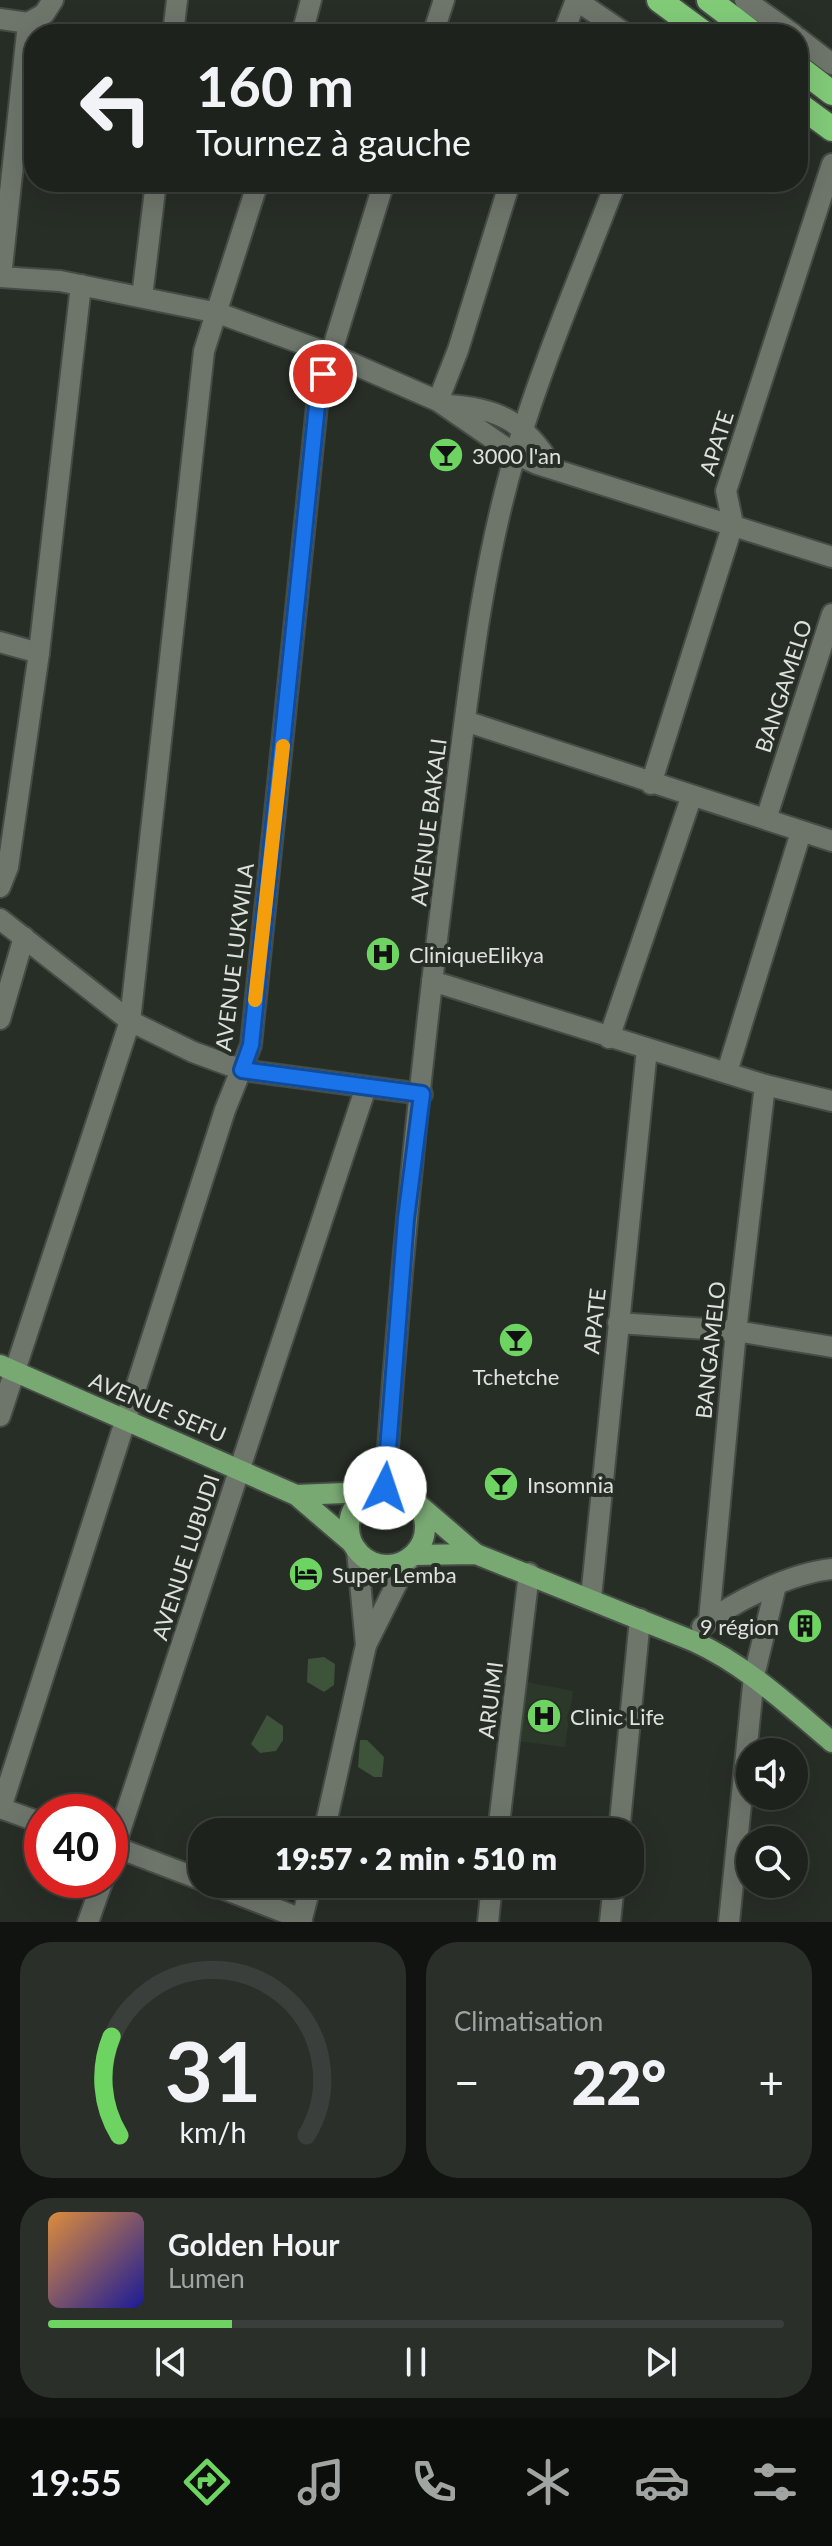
<!DOCTYPE html>
<html lang="fr">
<meta charset="utf-8">
<style>
body{margin:0;font-family:Lato,sans-serif;background:#2a2f29;color:#f1f3f6;height:100vh;display:flex;flex-direction:column;font-size:30px;white-space:nowrap}
*{box-sizing:border-box;margin:0}
p{font-size:26px;color:#a0a4a3}
.icon{flex:none;width:44px;height:44px;fill:none;stroke:currentColor;stroke-width:2;stroke-linecap:round;stroke-linejoin:round}
.map{position:relative;height:1922px;overflow:hidden}
.drawer{display:flex;flex-direction:column;gap:20px;padding:20px;background:#10130f;flex:1}
.drawer>*{flex:none}
.banner{position:absolute;left:24px;top:24px;width:784px;height:168px;border-radius:32px;box-shadow:0 8px 32px #0002,0 0 0 2px #3b3f3b;background:#1d221c;color:#f1f3f6;overflow:hidden}
.fabs{position:absolute;left:736px;top:1738px;display:grid;gap:16px}
.fabs a{display:grid;place-items:center;width:72px;height:72px;border-radius:50%;background:#1d221c;box-shadow:0 8px 32px #0002,0 0 0 2px #3b3f3b;font-size:40px}
.speed{position:absolute;left:24px;top:1794px;display:flex;gap:16px;font-size:40px;font-weight:700;text-align:center}
.speed>*{display:grid;place-content:center;width:104px;height:104px;border-radius:50%;background:#1d221c;box-shadow:0 8px 32px #0002,0 0 0 2px #3b3f3b;line-height:1}
.speed .limit{border:12px solid #d22;background:#fff;color:#111}
.pin{position:absolute;display:grid;place-items:center;width:68px;height:68px;color:#fff;margin:-34px;border:4px solid #fff;border-radius:50%;box-shadow:0 2px 8px #0007}
.me{position:absolute;width:88px;margin:-44px;rotate:4deg;stroke-linejoin:round;filter:drop-shadow(0 0 6px #0008)}
.turn{display:flex;align-items:center;gap:28px;height:168px;padding:0 40px;font-size:36px}
.turn .icon{width:104px;height:104px;stroke-width:2.5}
.turn b{display:block;font-size:56px;line-height:68px}
.big{font-size:60px;font-weight:800;line-height:1.1}
.drawer .widget{flex:1;display:flex;flex-direction:column;justify-content:center;gap:12px;min-width:0;padding:0 28px;border-radius:32px;background:#2a2f29}
.drawer .dial{align-items:center;gap:0}
.dial svg{height:208px;overflow:visible;fill:none;stroke:#3b3f3b;stroke-width:7;stroke-linecap:round;text-anchor:middle}
.dial text{fill:#f1f3f6;stroke:none}
.song{display:flex;align-items:center;gap:24px}
.cover{width:96px;height:96px;border-radius:12px;background:linear-gradient(135deg,hsl(30 70% 55%),hsl(240 70% 35%))}
.played{height:8px;border-radius:4px;background:linear-gradient(90deg,#6dd361 25%,#3b3f3b 25%)}
.keys{display:flex;justify-content:space-around;direction:ltr}
.heat{display:flex;justify-content:space-between;align-items:center;font-size:44px;direction:ltr}
.drawer .tiles{flex:1;display:grid;gap:20px;grid-template-columns:1fr 1fr}
.widget:last-child{grid-column:span 2}
.trip{position:absolute;left:188px;top:1818px;width:456px;height:80px;border-radius:32px;background:#1d221c;box-shadow:0 8px 32px #0002,0 0 0 2px #3b3f3b;font-weight:800;line-height:80px;text-align:center}
.menu{display:flex;height:128px;justify-content:space-around;align-items:center;background:#0c0e0b;color:#a0a4a3}
.menu .icon{width:56px;height:56px}
.menu .on{color:#6dd361}
.menu b{font-size:36px;color:#f1f3f6}
.map>svg:first-child{display:block}
</style>
<div class="map">
<svg width="832" height="1922" viewBox="0 0 832 1922">
<rect width="100%" height="100%" fill="#272e26"/>
<!-- built -->
<path fill="#2c382a" d="M522,1681L573,1691L565,1747L517,1741Z"/>
<!-- green -->
<g fill="#3d533a">
<path d="M324,1657L335,1664L334,1685L324,1692L307,1682L308,1659Z"/>
<path d="M267,1715L283,1726V1740L276,1751L260,1753L251,1744Z"/>
<path d="M360,1740H367L384,1757L382,1777H374L358,1767Z"/>
</g>
<g fill="none" stroke-linecap="round" stroke-linejoin="round">
<!-- minor casing -->
<g stroke="#454b45" stroke-width="24">
<g id="minor">
<path d="M576,0L626,34"/>
<path d="M745,0L793,34"/>
<path d="M0,19L28,23"/>
<path d="M28,23L44,14L53,0"/>
<path d="M173,34L177,0"/>
<path d="M302,34L311,0"/>
<path d="M433,34L444,0"/>
<path d="M563,34L576,0"/>
<path d="M798,38L832,64"/>
<path d="M0,277L60,281L218,313L328,353L438,401L515,454L537,464L832,557"/>
<path d="M1,277L28,23"/>
<path d="M142,297L156,182"/>
<path d="M438,401L458,350L510,182"/>
<path d="M448,405C500,408 526,423 553,468"/>
<path d="M0,642L39,653"/>
<path d="M465,721L832,841"/>
<path d="M651,784L733,524L726,491L832,164"/>
<path d="M766,819L832,614"/>
<path d="M0,887L8,867L39,653L81,285"/>
<path d="M0,919L130,1021L193,1052L242,1070L422,1094"/>
<path d="M432,981L765,1085L832,1101"/>
<path d="M0,1019L24,937"/>
<path d="M609,1038L691,798"/>
<path d="M727,1072L801,832"/>
<path d="M618,1323L736,1331L832,1347"/>
<path d="M0,1416L130,1021L204,351L258,182"/>
<path d="M385,1488C400,1270 422,1052 450,835C467,708 479,575 516,452C543,361 582,271 616,182"/>
<path d="M591,1598L647,1049"/>
<path d="M709,1620L736,1331L765,1085"/>
<path d="M702,1627C733,1601 792,1573 832,1569"/>
<path d="M366,1645L410,1557"/>
<path d="M0,1808L42,1823"/>
<path d="M1,1808L225,1110L251,1045L318,396L384,182"/>
<path d="M324,1832L366,1645L357,1550"/>
<path d="M498,1832L529,1573"/>
<path d="M619,1832L640,1619"/>
<path d="M110,1845L202,1880"/>
<path d="M110,1861L366,1087"/>
<path d="M211,1884L302,1919"/>
<path d="M88,1922L103,1880"/>
<path d="M301,1922L311,1884"/>
<path d="M488,1922L492,1884"/>
<path d="M610,1922L614,1884"/>
<path d="M729,1922L754,1676L776,1585"/>
</g>
</g>
<!-- major casing -->
<g stroke="#454b45" stroke-width="24">
<g id="major">
<path d="M0,1365L296,1495L352,1543"/>
<circle cx="387" cy="1527" r="38"/>
<path d="M296,1495L369,1492"/>
<path d="M419,1505L476,1554"/>
<path d="M413,1555L476,1554L693,1641C746,1665 788,1705 832,1742"/>
</g>
</g>
<!-- highway casing -->
<g stroke="#454b45" stroke-width="28">
<g id="highway">
<path d="M659,0L705,34"/>
<path d="M709,0L754,34"/>
<path d="M798,67L832,93"/>
<path d="M798,104L832,129"/>
</g>
</g>
<!-- minor -->
<use href="#minor" stroke="#6e766c" stroke-width="20"/>
<!-- major -->
<use href="#major" stroke="#79a973" stroke-width="20"/>
<!-- highway -->
<use href="#highway" stroke="#81cb78" stroke-width="24"/>
</g>
<g fill="none" stroke-linecap="round" stroke-linejoin="round">
<!-- route casing -->
<g stroke="#114b97" stroke-width="20">
<path id="route" d="M323,374L318,396L251,1045L242,1070L422,1094L406,1219L385,1488"/>
</g>
<!-- route -->
<use href="#route" stroke="#1a73e8" stroke-width="14"/>
<!-- slow -->
<path stroke="#f59e0b" stroke-width="14" d="M255,1000L283,746"/>
</g>
<!-- icons -->
<defs>
<g id="bar-disc" transform="scale(1.8)"><circle r="9.5" fill="#6dd361" stroke="#272e26"/><path d="M-6-5H6L.8 .8V4.5H3.5V6h-7V4.5H-.8V.8Z" fill="#111"/></g>
<g id="hospital-disc" transform="scale(1.8)"><circle r="9.5" fill="#6dd361" stroke="#272e26"/><path d="M-5-5h3v3.5h4V-5h3V5h-3V1.5h-4V5h-3Z" fill="#111"/></g>
<g id="hotel-disc" transform="scale(1.8)"><circle r="9.5" fill="#6dd361" stroke="#272e26"/><path d="M-6-4.5h1.5V1H6V5H4.5V3h-9V5H-6ZM-4 0a1.8 1.8 0 1 1 3.6 0ZM.5 0V-2.5h3Q6-2.5 6 0Z" fill="#111"/></g>
<g id="building-disc" transform="scale(1.8)"><circle r="9.5" fill="#6dd361" stroke="#272e26"/><path d="M-4-6H4V6H1V3H-1V6H-4ZM-2.5-4.3h1.7v1.8h-1.7ZM.8-4.3h1.7v1.8H.8ZM-2.5-1h1.7V.8h-1.7ZM.8-1h1.7V.8H.8Z" fill="#111"/></g>
</defs>
<g fill-rule="evenodd">
<use href="#bar-disc" x="446" y="455"/>
<use href="#hospital-disc" x="383" y="954"/>
<use href="#bar-disc" x="516" y="1340"/>
<use href="#bar-disc" x="501" y="1484"/>
<use href="#hotel-disc" x="306" y="1574"/>
<use href="#building-disc" x="805" y="1626"/>
<use href="#hospital-disc" x="544" y="1716"/>
</g>
<g text-anchor="middle" dominant-baseline="central" stroke-width="8" stroke-linejoin="round" paint-order="stroke">
<!-- street labels -->
<g font-size="22" fill="#dde2dd" stroke="#272e26">
<text transform="translate(716 443) rotate(-72)">APATE</text>
<text transform="translate(783 686) rotate(-72)">BANGAMELO</text>
<text transform="translate(428 822) rotate(-83)">AVENUE BAKALI</text>
<text transform="translate(234 957) rotate(-83)">AVENUE LUKWILA</text>
<text transform="translate(594 1321) rotate(-84)">APATE</text>
<text transform="translate(710 1350) rotate(-84)">BANGAMELO</text>
<text transform="translate(158 1407) rotate(23)">AVENUE SEFU</text>
<text transform="translate(185 1557) rotate(-72)">AVENUE LUBUDI</text>
<text transform="translate(490 1700) rotate(-83)">ARUIMI</text>
</g>
<!-- poi labels -->
<g font-size="22" fill="#dde2dd" stroke="#272e26" text-anchor="start">
<text x="472" y="455">3000 l'an</text>
<text x="409" y="954">CliniqueElikya</text>
<text x="516" y="1376" text-anchor="middle">Tchetche</text>
<text x="527" y="1484">Insomnia</text>
<text x="332" y="1574">Super Lemba</text>
<text x="779" y="1626" text-anchor="end">9 région</text>
<text x="570" y="1716">Clinic Life</text>
</g>
</g>
</svg>
<div class="fabs">
<a><svg class="icon" aria-label="sound" viewBox="0 0 24 24"><path d="M4 9h4l5-4v14l-5-4H4zM17 9q2 3 0 6"/></svg></a>
<a><svg class="icon" aria-label="search" viewBox="0 0 24 24"><circle cx="10" cy="10" r="6"/><path d="M15 15l6 6"/></svg></a>
</div>
<div class="speed"><div class="limit">40</div></div>
<div class="pin" style="left:323px;top:374px;background:#d93025"><svg class="icon" aria-label="arrive" viewBox="0 0 24 24"><path d="M6 21V4h12l-3 4 3 4H6"/></svg></div>
<svg class="me" style="left:385px;top:1488px" viewBox="-20 -20 40 40"><circle r="19" fill="#fff"/><path d="M0-13L10 11 0 6-10 11z" fill="#1a73e8"/></svg>
<div class="trip">19:57 · 2 min · 510 m</div>
<div class="banner">
<div class="turn"><svg class="icon" aria-label="left" viewBox="0 0 24 24"><path d="M17 20v-9H6M10 6l-5 5 5 5"/></svg><div><b>160 m</b>Tournez à gauche</div></div>
</div>
</div>
<section class="drawer">
<div class="tiles">
<div class="widget dial"><svg viewBox="0 0 100 80">
<path d="M14 69A42 42 0 1 1 86 69"/>
<path d="M14 69A42 42 0 0 1 11 31" stroke="#6dd361"/>
<text x="50" y="56" font-size="32" font-weight="700">31</text>
<text x="50" y="72" font-size="11">km/h</text>
</svg></div>
<div class="widget"><p>Climatisation</p>
<div class="heat"><a>−</a><b class="big">22°</b><a>+</a></div>
</div>
<div class="widget">
<div class="song"><i class="cover"></i><div><b>Golden Hour</b><p>Lumen</p></div></div>
<div class="played"></div>
<div class="keys"><svg class="icon" aria-label="previous" viewBox="0 0 24 24"><path d="M18 5L8 12l10 7zM5 5v14"/></svg><svg class="icon" aria-label="pause" viewBox="0 0 24 24"><path d="M8 5v14M16 5v14"/></svg><svg class="icon" aria-label="next" viewBox="0 0 24 24"><path d="M6 5l10 7-10 7zM19 5v14"/></svg></div>
</div>
</div>
</section>
<nav class="menu">
<b>19:55</b>
<svg class="icon on" aria-label="directions" viewBox="0 0 24 24"><path d="M12 3l9 9-9 9-9-9zM9 14v-3h6M13 9l2 2-2 2"/></svg>
<svg class="icon" aria-label="music" viewBox="0 0 24 24"><path d="M9 18V5l10-2v13"/><circle cx="6" cy="18" r="3"/><circle cx="16" cy="16" r="3"/></svg>
<svg class="icon" aria-label="phone" viewBox="0 0 24 24"><path d="M5 4h4l2 5-3 2q2 4 5 5l2-3 5 2v4C11 20 4 13 5 4z"/></svg>
<svg class="icon" aria-label="climate" viewBox="0 0 24 24"><path d="M12 3v18M4 7l16 10M4 17L20 7"/></svg>
<svg class="icon" aria-label="car" viewBox="0 0 24 24"><path d="M5 17H2v-5l4-1 3-4h7l3 4 3 1v5h-3M9 17h6M6 11h13"/><circle cx="7" cy="17" r="2"/><circle cx="17" cy="17" r="2"/></svg>
<svg class="icon" aria-label="filters" viewBox="0 0 24 24"><path d="M4 7h16M4 17h16"/><circle cx="9" cy="7" r="2"/><circle cx="15" cy="17" r="2"/></svg>
</nav>
